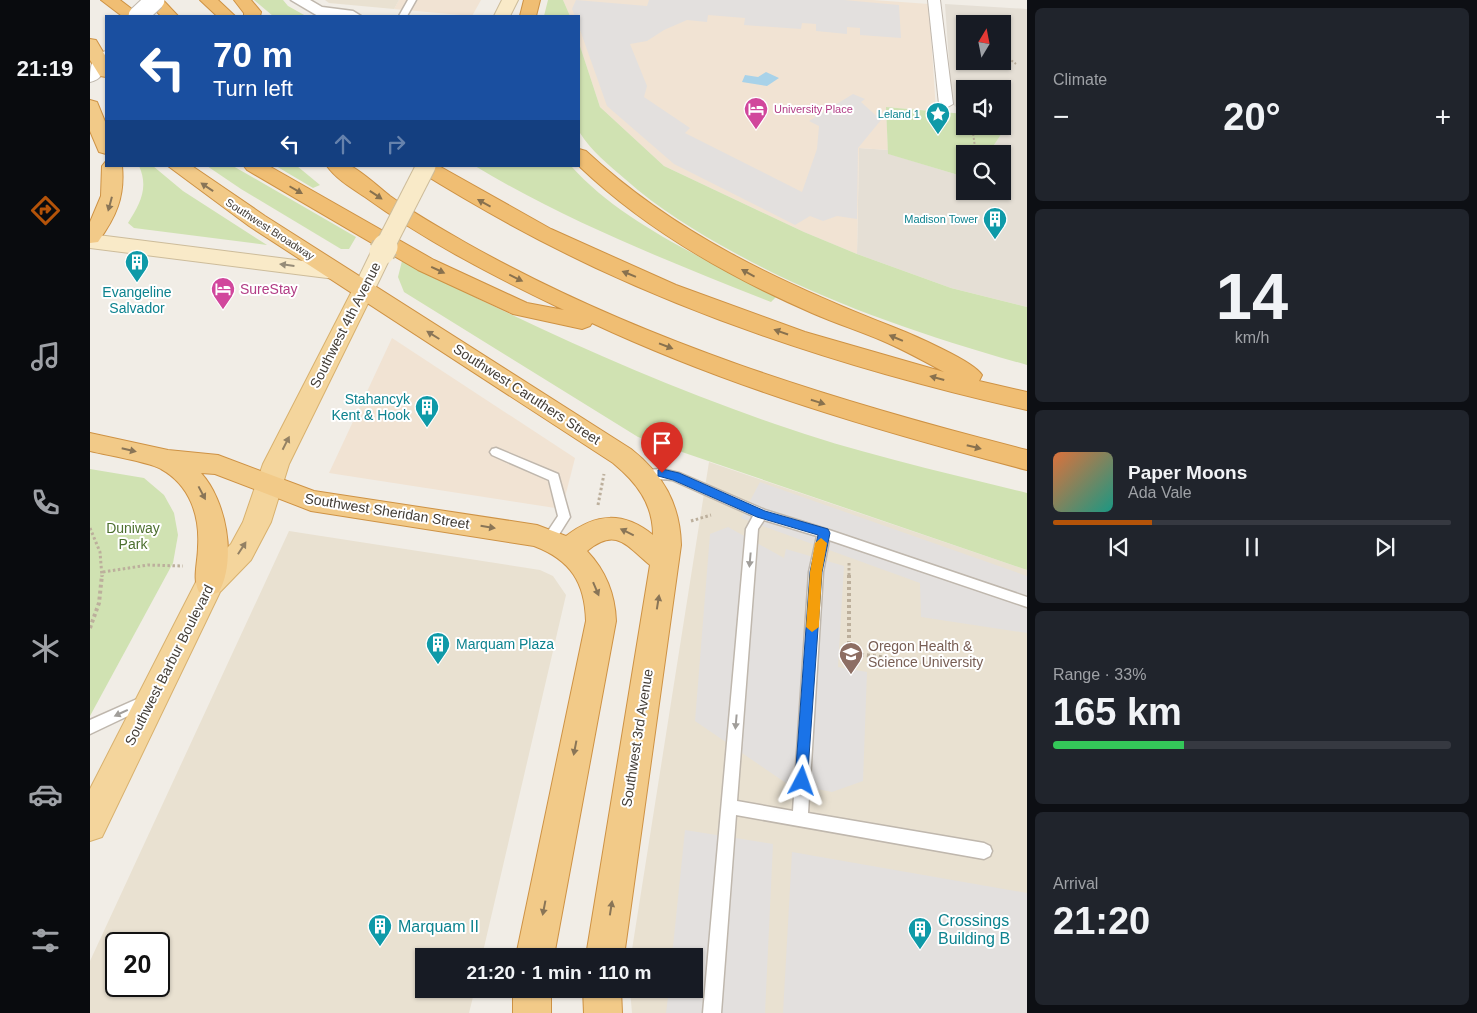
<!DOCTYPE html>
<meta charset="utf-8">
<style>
body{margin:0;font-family:Arial,sans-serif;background:#20242c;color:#f1f3f6;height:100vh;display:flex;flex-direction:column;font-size:19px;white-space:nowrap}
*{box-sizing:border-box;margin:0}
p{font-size:16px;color:#9ea1a6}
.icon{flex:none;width:28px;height:28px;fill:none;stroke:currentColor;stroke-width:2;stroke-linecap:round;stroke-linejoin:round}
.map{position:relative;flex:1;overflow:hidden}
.panel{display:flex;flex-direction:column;gap:8px;padding:8px;background:#0d0f14;width:450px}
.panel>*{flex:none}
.guide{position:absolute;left:15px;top:15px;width:475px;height:152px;border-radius:0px;box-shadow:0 1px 4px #0004;background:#1a4fa0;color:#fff;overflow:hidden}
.needle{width:32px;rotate:10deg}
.controls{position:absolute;left:866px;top:15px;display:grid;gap:10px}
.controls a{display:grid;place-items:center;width:55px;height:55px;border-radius:0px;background:#171b24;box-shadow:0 1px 4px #0004;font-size:25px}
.speed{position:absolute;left:15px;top:932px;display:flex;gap:10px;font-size:25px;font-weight:700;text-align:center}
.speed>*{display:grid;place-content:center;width:65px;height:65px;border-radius:50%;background:#171b24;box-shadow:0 1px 4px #0004;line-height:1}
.speed .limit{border:2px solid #111;border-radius:8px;background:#fff;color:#111}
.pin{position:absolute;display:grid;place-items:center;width:42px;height:42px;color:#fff;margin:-51px -21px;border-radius:50% 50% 50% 0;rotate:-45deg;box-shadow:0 0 5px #0007}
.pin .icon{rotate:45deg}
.me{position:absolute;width:55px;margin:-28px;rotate:4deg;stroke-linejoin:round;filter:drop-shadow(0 0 4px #0008)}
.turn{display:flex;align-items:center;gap:18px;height:105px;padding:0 25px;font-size:22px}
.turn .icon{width:65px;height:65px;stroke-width:2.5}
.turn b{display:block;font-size:35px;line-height:42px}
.lanes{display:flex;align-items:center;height:48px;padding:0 25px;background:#0003;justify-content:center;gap:25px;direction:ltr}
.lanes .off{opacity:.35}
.big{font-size:38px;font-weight:600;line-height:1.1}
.panel .card{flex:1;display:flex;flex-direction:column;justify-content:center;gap:8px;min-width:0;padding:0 18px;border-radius:8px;background:#20242c}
.panel .dial{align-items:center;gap:0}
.dial b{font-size:65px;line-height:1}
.song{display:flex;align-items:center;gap:15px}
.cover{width:60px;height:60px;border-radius:8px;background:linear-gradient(135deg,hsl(20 70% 55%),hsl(170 70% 35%))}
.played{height:5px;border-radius:2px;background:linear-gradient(90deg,#b45309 25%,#363941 25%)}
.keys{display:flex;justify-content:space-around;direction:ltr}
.heat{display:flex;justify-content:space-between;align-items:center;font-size:28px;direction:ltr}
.charge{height:8px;border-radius:4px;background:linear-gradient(90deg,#34c759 33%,#363941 0)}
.trip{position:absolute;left:325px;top:948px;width:288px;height:50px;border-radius:0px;background:#171b24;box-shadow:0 1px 4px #0004;font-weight:600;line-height:50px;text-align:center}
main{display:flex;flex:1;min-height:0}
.tab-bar{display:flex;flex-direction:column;width:90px;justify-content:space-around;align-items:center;background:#090b0e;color:#9ea1a6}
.tab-bar .icon{width:35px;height:35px}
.tab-bar .selected{color:#b45309}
.tab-bar b{font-size:22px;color:#f1f3f6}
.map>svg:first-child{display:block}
</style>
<main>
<nav class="tab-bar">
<b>21:19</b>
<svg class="icon selected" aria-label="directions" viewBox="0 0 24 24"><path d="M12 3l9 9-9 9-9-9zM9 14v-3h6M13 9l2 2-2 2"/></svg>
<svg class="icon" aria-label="music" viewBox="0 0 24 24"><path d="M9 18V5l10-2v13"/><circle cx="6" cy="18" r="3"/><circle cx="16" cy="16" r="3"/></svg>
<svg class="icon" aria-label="phone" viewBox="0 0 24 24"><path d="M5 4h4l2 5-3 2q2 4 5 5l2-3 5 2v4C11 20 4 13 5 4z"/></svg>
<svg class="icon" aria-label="climate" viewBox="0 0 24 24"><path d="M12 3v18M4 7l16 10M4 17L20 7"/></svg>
<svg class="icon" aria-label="car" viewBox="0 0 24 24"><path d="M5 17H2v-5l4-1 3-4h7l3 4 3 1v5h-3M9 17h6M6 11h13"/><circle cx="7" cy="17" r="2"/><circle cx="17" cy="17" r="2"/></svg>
<svg class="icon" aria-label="filters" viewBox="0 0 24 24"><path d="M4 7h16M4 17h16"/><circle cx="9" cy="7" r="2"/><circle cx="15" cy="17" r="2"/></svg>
</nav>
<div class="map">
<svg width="937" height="1013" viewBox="0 0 937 1013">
<rect width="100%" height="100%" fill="#f1ede6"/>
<!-- residential -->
<path fill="#e5dfd5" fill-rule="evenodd" d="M855,4L937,9V307L861,288L767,254L769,148L798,150L799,154L875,177V191H912V154H898L920,121L913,119L912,89H875V114L862,104ZM875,24H912V61H875Z"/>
<!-- commercial -->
<g fill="#f1e3d3">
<path d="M309,0H391L382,16L304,9Z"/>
<path d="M473,0H783L839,4L846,111L796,107L798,150L769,148L767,254L714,232L574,166L510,107L489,43V16H480Z"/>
<path d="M302,338L485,458L472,509L239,473Z"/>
</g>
<!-- education -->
<g fill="#e9e1d1" fill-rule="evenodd">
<path d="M235,0H309L304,9L239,3Z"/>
<path d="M619,462L937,570V1013H542L540,989H604V956H541Z"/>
<path d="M199,531L450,570L463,576L476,595L392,956H334V989H385L379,1013H0V961ZM26,944H69V986H26Z"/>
</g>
<!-- green -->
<g fill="#d0e2b2">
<path d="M164,0H193L198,6L216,16H183Z"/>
<path d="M458,0H473L480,16H454Z"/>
<path d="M489,43L510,107L574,166L714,232L767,254L861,288L937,307V365C835,336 738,304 645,253C605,231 569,209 535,179C519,165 501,151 490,133C485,125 489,57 489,43Z"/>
<path d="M796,107L875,114V126H912L913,119L920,121L898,154H875V177L798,154Z"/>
<path d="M49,166H63L93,191L177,245L44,228L38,223C50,204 59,188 49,166Z"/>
<path d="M117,166H143L266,237L259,249H251L151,189Z"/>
<path d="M186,166H207L230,185L223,188Z"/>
<path d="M385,166H481C533,224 619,261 687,296L681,302C580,262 478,222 385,166Z"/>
<path d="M312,261C433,322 556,380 685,424C767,453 853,472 937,493V570L548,437L314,292L308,277Z"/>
<path d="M0,469L54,478L74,495L84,513L88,535L83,563L0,716Z"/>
</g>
<!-- parking -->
<g fill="#e3e0de">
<path d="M486,0L557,6L559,0H754L809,5L811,38L770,35V28L757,27V34L726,31V24L712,23L711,29L654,25L655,18L618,15L617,22L597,20L574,30L557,41L540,44L557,86L554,97L600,128L595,133L712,192L727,149L729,126L719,121L763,94L775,99L771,102L791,120L768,148L767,219L747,216L733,221L720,216L705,225L584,164L517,106L489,27V16H485L482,9Z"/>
<path d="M670,482L937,576V633L831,617L830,583L651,518Z"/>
<path d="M638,527L694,558L696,549L754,566L748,667L777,672L773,781L742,792L696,783L605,721L620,534Z"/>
<path d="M595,830L683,844L675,1013H576L579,989H604V956H582Z"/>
<path d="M702,852L937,893V1013H693Z"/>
</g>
<!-- water -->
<path fill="#a8d2e9" d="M676,72L689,78L677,86L652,82L655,75L668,77Z"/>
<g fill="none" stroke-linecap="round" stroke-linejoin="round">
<!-- service casing -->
<g stroke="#bfb7ad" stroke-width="3">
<g id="service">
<path d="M318,0H326L317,16H309Z"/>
<path d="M406,448L468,474L480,517L463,544H453L452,540L468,516L459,480L402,455L400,452L402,449Z"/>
<path d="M572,469L589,473L675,510L739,530L937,597V607L739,540L733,572L718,813L894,843L900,846L902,851L900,856L894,859L646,815L631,1013H613L656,529L663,516L582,480C572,478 552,482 547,474L553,470ZM674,520L727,536L719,572L703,811L647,801L668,529Z"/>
<path d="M56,695L61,697L63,701L61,705L0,734V720Z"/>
</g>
</g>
<!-- pedestrian casing -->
<g stroke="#bfb7ad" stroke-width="2">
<path id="pedestrian" d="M838,0H850L863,104L856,108L849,104Z"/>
</g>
<!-- minor casing -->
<g stroke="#bfb7ad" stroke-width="3">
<path id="minor" d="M201,0H220L232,7L263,11L271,16H228Z"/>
</g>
<!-- tertiary casing -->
<g stroke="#bfb7ad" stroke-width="2">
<path id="tertiary" d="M16,51C17,64 15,79 0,82C0,69 0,55 16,51Z"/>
</g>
<!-- secondary casing -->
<g stroke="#cdbc9a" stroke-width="2">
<g id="secondary">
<path d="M412,0H428L420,16H404Z"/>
<path d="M0,234L245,265L253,267L256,272L253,277L245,279L0,248Z"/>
<path d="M292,245L300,247L303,252L285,289L282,294L274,296L266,294L263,289L281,252L284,247Z"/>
</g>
</g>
<!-- primary casing -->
<g stroke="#d8b16e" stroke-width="2">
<path id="primary" d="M274,282L282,284L285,289L199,464L181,522L161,560L130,592L12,837L0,841V789L109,576L141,544L153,522L173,464L263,289L266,284Z"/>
</g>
<!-- trunk casing -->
<g stroke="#ce9244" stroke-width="2">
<g id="trunk">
<path d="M0,39L6,40L16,57V77L10,76L0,60Z"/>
<path d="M0,100L7,102L16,124V154L9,152L0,131Z"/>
<path d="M16,161V166H32C35,197 26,217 8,242L0,243V222L11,196L12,166Z"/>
<path d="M78,166H102L175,216L541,449C573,474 590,504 591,545L534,956H496L560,565C536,545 526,527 497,551C516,571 525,594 526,621L464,956H426L496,621C495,583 481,560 444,546L221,511L125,474L111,473C136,500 147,559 129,592L119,596L109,592C102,579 108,562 108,547C110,516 100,485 71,469C59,462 16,455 0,451V433L78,450L128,455L224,491L447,525L476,536C506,513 533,511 563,535C563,503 546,482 523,463L159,226Z"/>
<rect x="423" y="989" width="38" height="24"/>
<path d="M493,989H531L532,1013H494Z"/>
</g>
</g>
<!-- motorway casing -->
<g stroke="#ce9244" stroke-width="2">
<g id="motorway">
<path d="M11,0H30L51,16H32Z"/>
<path d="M55,0H73L88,16H71Z"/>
<path d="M110,0H128L145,16H127Z"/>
<path d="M144,0H161L171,12L170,16H154V13Z"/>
<path d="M434,0H450L446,16H430Z"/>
<path d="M489,149L496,151C585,234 691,283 803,327C821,334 884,361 892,375L889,381L937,392V410C790,377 643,332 506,268C444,239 385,206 327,170L324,166H349L461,229L586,285L715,332L854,372C834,361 814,350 793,341C769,331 745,323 722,313C637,276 556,230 489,166Z"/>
<path d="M154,166H179L344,260L437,303L474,310C405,277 337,242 275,197C263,189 246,179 237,166C244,166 254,164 260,166C269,169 291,189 300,196C325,214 352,229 378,244C552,342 745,401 937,450V470C789,431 641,388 502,323L500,326L492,329L423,314L328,270L157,170Z"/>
</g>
</g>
<!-- path-far2 -->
<g stroke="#bcaf9c" stroke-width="2" stroke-dasharray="2 2" stroke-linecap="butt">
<path d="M912,53L926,64"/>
<path d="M882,126L886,154"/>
<path d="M912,168L920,170"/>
</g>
<!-- path-far1 -->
<g stroke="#bcaf9c" stroke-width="3" stroke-dasharray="2.5 2.5" stroke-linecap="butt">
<path d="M508,505L514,474"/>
<path d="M601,521L621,515"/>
<path d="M0,528L10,552L12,577"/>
<path d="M759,563V577"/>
<path d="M13,572L58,565L93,566"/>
</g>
<!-- path -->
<g stroke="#bcaf9c" stroke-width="4" stroke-dasharray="3 3" stroke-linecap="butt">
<path d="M759,575V653L844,664"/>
<path d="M0,628L9,603L12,575"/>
</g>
<!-- service -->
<use href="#service" fill="#fff" fill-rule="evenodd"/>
<!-- pedestrian -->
<use href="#pedestrian" fill="#fff" fill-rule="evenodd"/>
<!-- minor -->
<use href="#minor" fill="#fff" fill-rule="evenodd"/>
<!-- tertiary -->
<use href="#tertiary" fill="#fff" fill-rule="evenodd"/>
<!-- secondary -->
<use href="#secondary" fill="#f9eac8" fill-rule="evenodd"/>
<!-- primary -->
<use href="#primary" fill="#f4d59c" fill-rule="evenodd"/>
<!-- trunk -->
<use href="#trunk" fill="#f2ca88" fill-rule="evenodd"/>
<!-- motorway -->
<use href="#motorway" fill="#f0be73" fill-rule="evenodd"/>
<!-- tertiary-bridge casing -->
<g stroke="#bfb7ad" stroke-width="21" stroke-linecap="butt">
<path id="tertiary-bridge" d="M48,16L65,0"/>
</g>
<!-- secondary-bridge-far1 casing -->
<g stroke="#cdbc9a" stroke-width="21" stroke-linecap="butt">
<path id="secondary-bridge-far1" d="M294,248L336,166"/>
</g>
<!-- secondary-bridge casing -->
<g stroke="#cdbc9a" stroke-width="28" stroke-linecap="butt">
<path id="secondary-bridge" d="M292,252L295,247"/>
</g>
<!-- tertiary-bridge -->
<use href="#tertiary-bridge" stroke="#fff" stroke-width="19"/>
<!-- secondary-bridge-far1 -->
<use href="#secondary-bridge-far1" stroke="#f9eac8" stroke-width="19"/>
<!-- secondary-bridge -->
<use href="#secondary-bridge" stroke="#f9eac8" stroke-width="25"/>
</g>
<!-- one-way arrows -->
<defs><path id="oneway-solid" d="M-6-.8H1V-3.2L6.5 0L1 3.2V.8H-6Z" transform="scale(1.25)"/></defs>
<g fill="#897557">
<use href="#oneway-solid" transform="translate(117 187) rotate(-146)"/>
<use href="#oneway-solid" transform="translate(20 204) rotate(105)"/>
<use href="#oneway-solid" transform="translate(343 335) rotate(-148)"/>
<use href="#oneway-solid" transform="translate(39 450) rotate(13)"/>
<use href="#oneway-solid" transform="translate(112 493) rotate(62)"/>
<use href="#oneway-solid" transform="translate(398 527) rotate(9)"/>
<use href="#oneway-solid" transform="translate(537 532) rotate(-154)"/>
<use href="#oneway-solid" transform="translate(506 589) rotate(67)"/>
<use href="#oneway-solid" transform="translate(568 602) rotate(-81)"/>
<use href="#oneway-solid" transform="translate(485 748) rotate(101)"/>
<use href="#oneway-solid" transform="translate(454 908) rotate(101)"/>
<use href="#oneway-solid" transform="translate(521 908) rotate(-81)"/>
</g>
<g fill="#88714e">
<use href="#oneway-solid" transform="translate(206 190) rotate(30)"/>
<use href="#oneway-solid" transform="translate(286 195) rotate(34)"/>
<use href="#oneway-solid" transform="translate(394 203) rotate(-151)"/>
<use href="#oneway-solid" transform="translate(348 270) rotate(25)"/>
<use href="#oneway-solid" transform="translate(658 273) rotate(-151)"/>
<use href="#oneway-solid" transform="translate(539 274) rotate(-158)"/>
<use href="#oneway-solid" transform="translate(426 278) rotate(26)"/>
<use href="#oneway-solid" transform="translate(691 332) rotate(-161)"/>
<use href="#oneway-solid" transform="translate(806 338) rotate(-157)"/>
<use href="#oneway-solid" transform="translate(576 346) rotate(21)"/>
<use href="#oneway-solid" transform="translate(847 378) rotate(-165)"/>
<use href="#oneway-solid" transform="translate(728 402) rotate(17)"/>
<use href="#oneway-solid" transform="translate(884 447) rotate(14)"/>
</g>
<use fill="#958b78" href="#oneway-solid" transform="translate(197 265) rotate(-173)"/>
<g fill="#938164">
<use href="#oneway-solid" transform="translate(196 443) rotate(-63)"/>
<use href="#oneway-solid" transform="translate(152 548) rotate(-57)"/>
</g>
<g fill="#a19e9a">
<use href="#oneway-solid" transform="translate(660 560) rotate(95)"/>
<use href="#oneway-solid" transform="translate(31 713) rotate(155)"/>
<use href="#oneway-solid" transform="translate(646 722) rotate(95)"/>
</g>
<!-- route -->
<path fill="#1a73e8" stroke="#114b97" d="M572,469L589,473L675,511L738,529L740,533L732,572L717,785L712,787L707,785L705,781L720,572L728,535L667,517L583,480L568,476V470Z"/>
<!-- slow -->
<path fill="#f59e0b" d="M731,538L737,543L732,572L729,627L722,632L716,627L720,572L725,543Z"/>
<!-- icons -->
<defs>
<g id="hotel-pin" transform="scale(1.25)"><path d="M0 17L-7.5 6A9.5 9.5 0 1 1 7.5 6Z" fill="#d1479c" stroke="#fff"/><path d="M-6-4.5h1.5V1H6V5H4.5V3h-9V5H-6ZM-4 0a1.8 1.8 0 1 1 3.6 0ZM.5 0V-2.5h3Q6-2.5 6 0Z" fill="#fff"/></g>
<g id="sight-pin" transform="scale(1.25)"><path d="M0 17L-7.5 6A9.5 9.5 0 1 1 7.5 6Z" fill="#0f9aa8" stroke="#fff"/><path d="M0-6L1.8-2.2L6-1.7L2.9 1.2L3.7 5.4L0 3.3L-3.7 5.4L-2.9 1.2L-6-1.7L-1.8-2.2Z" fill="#fff"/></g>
<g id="building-pin" transform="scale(1.25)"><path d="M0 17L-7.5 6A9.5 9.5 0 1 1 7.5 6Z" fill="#0f9aa8" stroke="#fff"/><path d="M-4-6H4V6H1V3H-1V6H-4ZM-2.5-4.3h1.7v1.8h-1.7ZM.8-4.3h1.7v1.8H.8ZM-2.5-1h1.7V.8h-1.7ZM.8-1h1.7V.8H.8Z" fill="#fff"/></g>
<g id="university-pin" transform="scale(1.25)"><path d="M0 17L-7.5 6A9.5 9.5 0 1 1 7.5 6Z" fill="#8d6e63" stroke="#fff"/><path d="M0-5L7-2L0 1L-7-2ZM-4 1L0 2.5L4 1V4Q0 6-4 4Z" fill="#fff"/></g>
</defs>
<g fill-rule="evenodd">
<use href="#hotel-pin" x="666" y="109"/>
<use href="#sight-pin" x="848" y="114"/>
<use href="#building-pin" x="905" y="219"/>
<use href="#building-pin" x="47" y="262"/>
<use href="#hotel-pin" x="133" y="289"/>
<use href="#building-pin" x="337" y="407"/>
<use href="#building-pin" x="348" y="644"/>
<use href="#university-pin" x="761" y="654"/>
<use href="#building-pin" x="290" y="926"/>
<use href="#building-pin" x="830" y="929"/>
</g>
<g text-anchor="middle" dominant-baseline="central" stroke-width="4" stroke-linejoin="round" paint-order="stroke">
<!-- far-hotel labels -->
<g font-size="11" fill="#b23c85" stroke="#fff" text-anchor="start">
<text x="684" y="109">University Place</text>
</g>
<!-- far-culture labels -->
<g font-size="11" fill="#0d838f" stroke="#fff" text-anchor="end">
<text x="830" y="114">Leland 1</text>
<text x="888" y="219">Madison Tower</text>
</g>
<!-- far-street labels -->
<g font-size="11" fill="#433d36" stroke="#fff">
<text transform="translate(180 229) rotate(33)">Southwest Broadway</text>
</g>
<!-- hotel labels -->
<g font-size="14" fill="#b23c85" stroke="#fff" text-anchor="start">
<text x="150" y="289">SureStay</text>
</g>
<!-- culture labels -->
<g font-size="14" fill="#0d838f" stroke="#fff">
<text x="47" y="292">Evangeline<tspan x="47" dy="16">Salvador</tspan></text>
<text x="320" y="399" text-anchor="end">Stahancyk<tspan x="320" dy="16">Kent &amp; Hook</tspan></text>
<text x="366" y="644" text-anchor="start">Marquam Plaza</text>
</g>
<!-- street labels -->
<g font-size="14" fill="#433d36" stroke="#fff">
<text transform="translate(255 325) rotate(-63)">Southwest 4th Avenue</text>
<text transform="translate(437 394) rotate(33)">Southwest Caruthers Street</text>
<text transform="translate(297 511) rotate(9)">Southwest Sheridan Street</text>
<text transform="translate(79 665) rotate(-63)">Southwest Barbur Boulevard</text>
<text transform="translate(547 738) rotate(-81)">Southwest 3rd Avenue</text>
</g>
<!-- park labels -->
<g font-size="14" fill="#4c6f2f" stroke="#fff">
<text x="43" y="528">Duniway<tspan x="43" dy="16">Park</tspan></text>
</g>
<!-- education labels -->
<g font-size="14" fill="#785e54" stroke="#fff" text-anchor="start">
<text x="778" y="646">Oregon Health &amp;<tspan x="778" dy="16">Science University</tspan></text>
</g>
<!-- near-culture labels -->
<g font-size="16" fill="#0d838f" stroke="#fff" text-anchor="start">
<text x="848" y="920">Crossings<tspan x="848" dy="18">Building B</tspan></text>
<text x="308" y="926">Marquam II</text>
</g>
</g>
</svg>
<div class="controls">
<a><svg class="needle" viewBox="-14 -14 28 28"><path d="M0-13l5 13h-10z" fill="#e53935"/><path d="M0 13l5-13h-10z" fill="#9ea1a6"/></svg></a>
<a><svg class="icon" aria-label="sound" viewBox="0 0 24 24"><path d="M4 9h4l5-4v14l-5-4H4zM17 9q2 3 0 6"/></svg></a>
<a><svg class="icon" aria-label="search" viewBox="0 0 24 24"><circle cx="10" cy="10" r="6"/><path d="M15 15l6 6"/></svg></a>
</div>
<div class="speed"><div class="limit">20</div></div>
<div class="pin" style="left:572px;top:473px;background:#d93025"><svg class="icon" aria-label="arrive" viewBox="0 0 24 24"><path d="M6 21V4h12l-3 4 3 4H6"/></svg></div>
<svg class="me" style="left:712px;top:781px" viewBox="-20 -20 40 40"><path d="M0-17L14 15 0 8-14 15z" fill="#1a73e8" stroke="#fff" stroke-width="4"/></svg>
<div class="trip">21:20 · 1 min · 110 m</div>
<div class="guide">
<div class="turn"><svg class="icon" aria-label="left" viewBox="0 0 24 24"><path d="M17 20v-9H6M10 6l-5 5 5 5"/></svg><div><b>70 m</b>Turn left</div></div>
<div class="lanes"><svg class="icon" aria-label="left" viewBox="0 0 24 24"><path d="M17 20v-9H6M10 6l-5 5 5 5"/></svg><svg class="icon off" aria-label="ahead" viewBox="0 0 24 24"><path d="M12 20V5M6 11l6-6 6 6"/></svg><svg class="icon off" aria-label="right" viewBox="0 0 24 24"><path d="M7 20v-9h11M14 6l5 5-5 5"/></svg></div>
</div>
</div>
<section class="panel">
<div class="card"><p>Climate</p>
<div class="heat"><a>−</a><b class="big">20°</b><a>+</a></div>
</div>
<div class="card dial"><b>14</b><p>km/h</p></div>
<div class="card">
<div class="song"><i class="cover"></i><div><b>Paper Moons</b><p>Ada Vale</p></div></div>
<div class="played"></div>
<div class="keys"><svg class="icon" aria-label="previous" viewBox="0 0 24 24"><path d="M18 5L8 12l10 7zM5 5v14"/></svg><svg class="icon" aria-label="pause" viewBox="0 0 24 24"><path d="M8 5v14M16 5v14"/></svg><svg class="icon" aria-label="next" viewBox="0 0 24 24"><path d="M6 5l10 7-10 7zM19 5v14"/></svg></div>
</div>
<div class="card"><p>Range · 33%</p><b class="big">165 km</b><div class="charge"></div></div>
<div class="card"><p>Arrival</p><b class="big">21:20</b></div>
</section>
</main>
